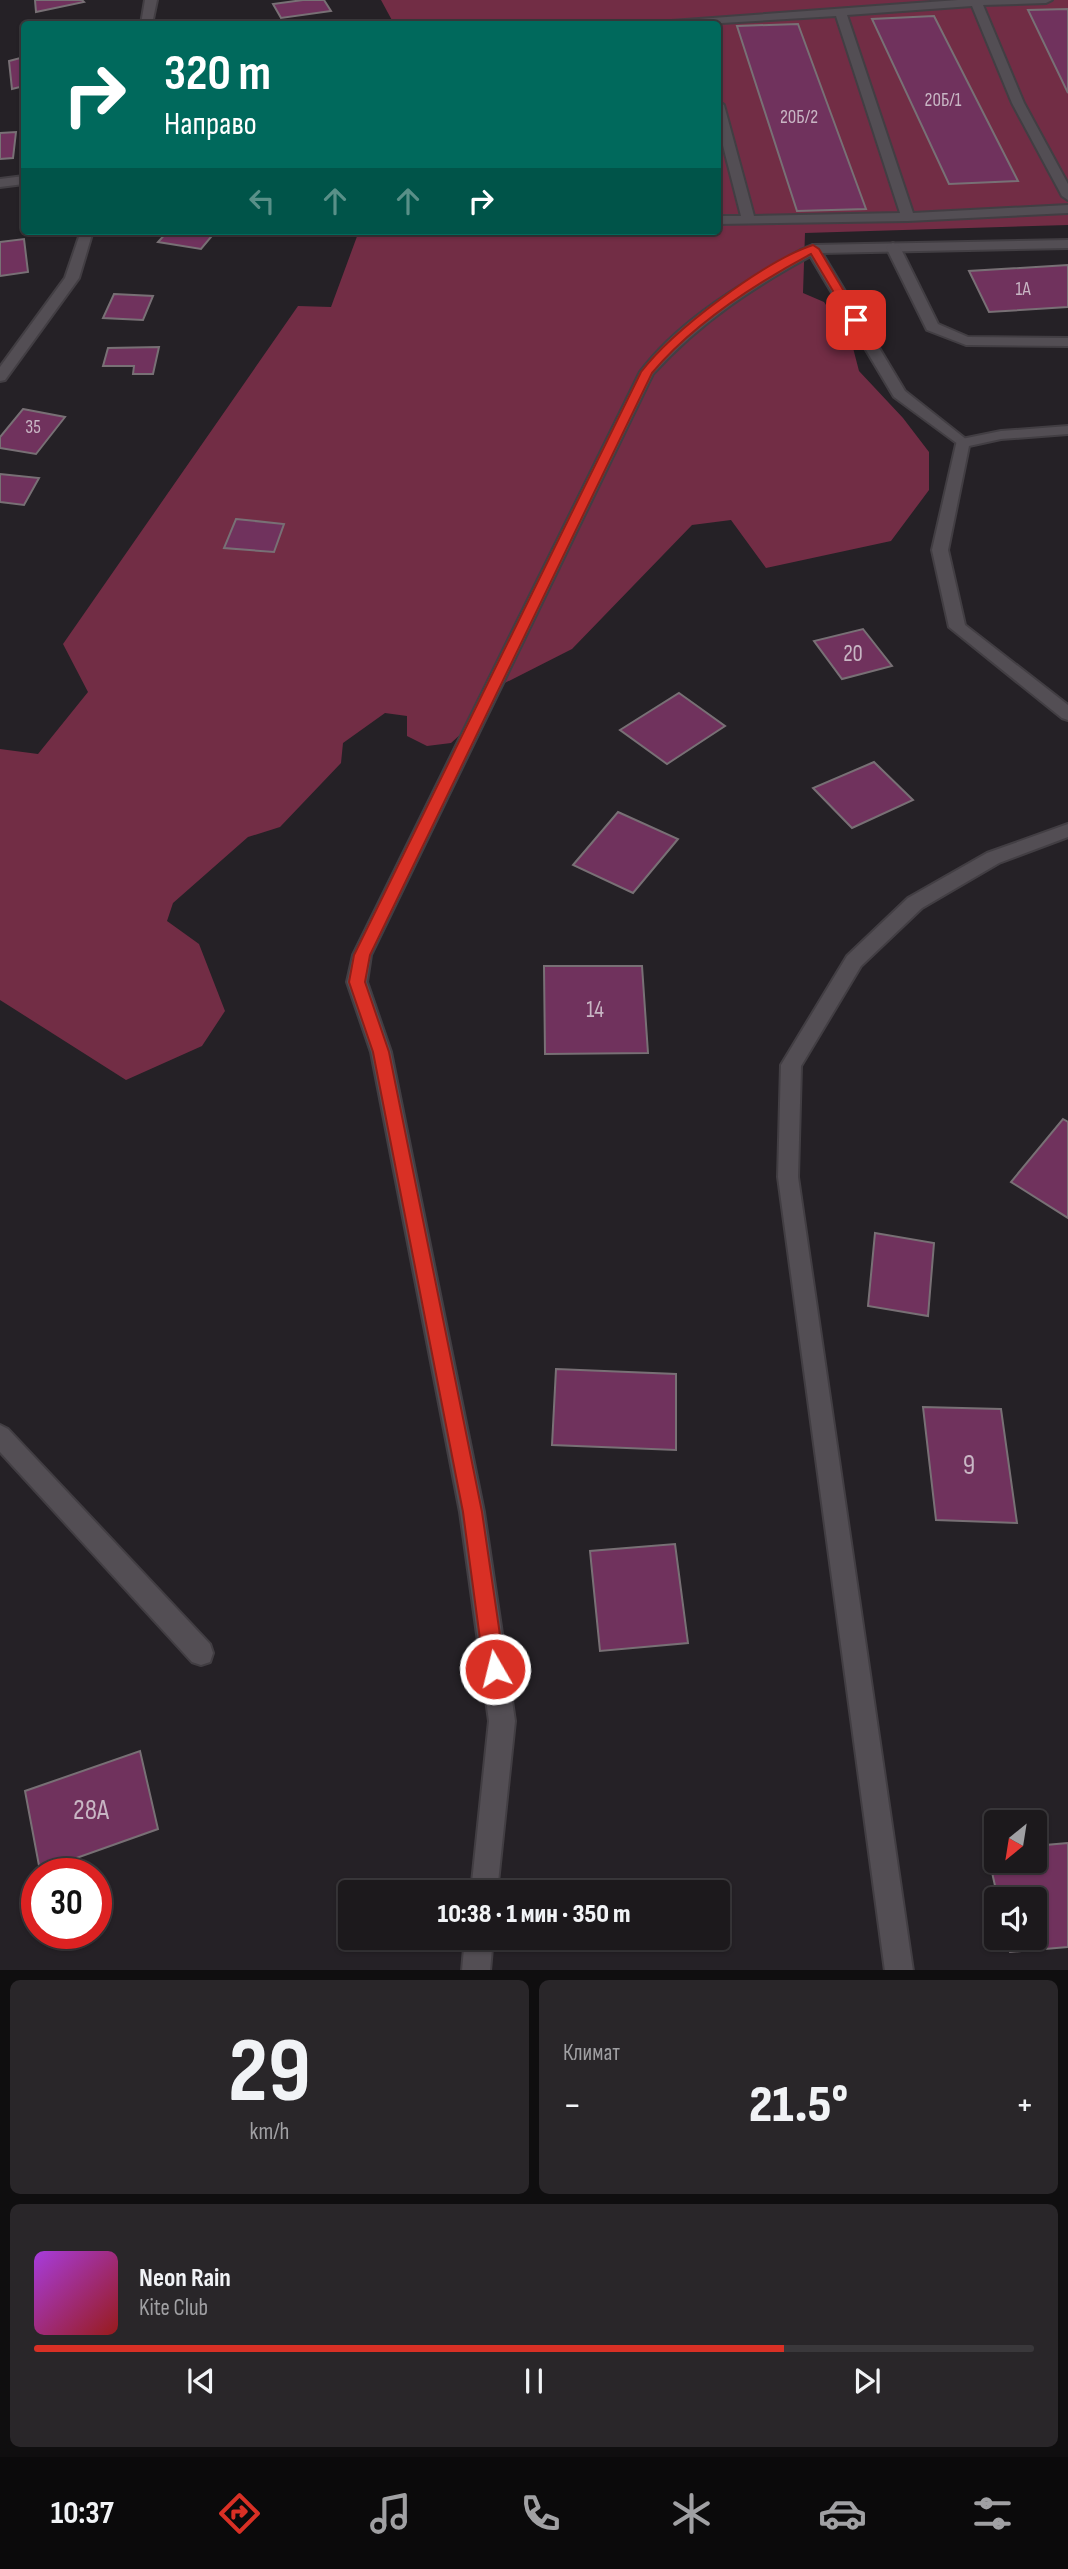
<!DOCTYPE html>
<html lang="ru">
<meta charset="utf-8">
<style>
body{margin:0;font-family:"Sofia Sans Condensed",sans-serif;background:#292629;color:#f1f3f6;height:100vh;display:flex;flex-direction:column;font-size:26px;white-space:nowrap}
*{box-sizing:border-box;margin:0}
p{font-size:23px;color:#a0a0a3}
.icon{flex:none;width:38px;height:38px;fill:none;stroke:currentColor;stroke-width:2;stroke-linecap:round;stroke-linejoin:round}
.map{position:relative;height:1970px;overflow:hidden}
.sheet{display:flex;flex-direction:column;gap:10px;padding:10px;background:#0f0e0f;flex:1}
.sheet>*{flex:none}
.top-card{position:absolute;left:21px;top:21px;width:700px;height:214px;border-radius:7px;box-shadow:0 2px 5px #0004,0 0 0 2px #3a383b;background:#00695c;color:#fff;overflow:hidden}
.needle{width:46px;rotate:210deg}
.fabs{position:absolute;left:984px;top:1810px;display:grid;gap:14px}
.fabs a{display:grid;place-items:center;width:63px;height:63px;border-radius:7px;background:#1c191c;box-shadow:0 2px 5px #0004,0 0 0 2px #3a383b;font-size:35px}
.speed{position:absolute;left:21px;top:1858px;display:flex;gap:14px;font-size:35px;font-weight:700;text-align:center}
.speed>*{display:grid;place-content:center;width:91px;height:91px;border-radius:50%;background:#1c191c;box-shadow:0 2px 5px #0004,0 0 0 2px #3a383b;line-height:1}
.speed .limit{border:10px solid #d22;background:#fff;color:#111}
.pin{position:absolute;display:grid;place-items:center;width:60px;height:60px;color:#fff;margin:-30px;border-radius:14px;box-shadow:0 4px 10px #0006}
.me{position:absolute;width:77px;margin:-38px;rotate:352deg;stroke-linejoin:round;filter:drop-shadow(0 0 5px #0008)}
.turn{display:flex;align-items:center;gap:24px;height:147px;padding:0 28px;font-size:32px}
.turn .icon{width:91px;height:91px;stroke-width:2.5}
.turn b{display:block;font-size:49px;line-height:60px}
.lanes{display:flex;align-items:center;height:66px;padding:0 28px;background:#0003;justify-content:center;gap:35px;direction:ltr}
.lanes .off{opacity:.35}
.big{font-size:52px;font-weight:800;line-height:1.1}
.sheet .widget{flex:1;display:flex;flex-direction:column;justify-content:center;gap:10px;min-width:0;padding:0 24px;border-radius:10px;background:#292629}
.sheet .dial{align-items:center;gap:0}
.dial b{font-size:91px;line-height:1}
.song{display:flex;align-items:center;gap:21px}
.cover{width:84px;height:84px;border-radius:10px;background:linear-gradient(135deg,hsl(280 70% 55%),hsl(0 70% 35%))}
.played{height:7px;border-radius:4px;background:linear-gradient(90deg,#d93025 75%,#3a383b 75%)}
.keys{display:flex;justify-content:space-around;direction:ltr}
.heat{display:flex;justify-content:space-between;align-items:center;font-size:38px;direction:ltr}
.sheet .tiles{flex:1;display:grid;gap:10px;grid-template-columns:1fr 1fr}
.widget:last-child{grid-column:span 2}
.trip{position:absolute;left:338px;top:1880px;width:392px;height:70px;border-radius:7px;background:#1c191c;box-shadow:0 2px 5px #0004,0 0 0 2px #3a383b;font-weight:800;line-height:70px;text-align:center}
.tabs{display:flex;height:112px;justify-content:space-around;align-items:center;background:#0b0a0b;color:#a0a0a3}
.tabs .icon{width:49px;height:49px}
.tabs .on{color:#d93025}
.tabs b{font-size:32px;color:#f1f3f6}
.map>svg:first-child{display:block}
</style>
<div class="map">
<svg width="1068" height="1971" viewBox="0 0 1068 1971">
<rect width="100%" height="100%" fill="#252126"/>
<!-- green -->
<path fill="#722d45" d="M381,0H1068V225L805,233L803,293L824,302L852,344L859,371L903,418L929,452V490L891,541L766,568L731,520L692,525L572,649L489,691L472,724L451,743L427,746L407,736V716L385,713L343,743L341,763L280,827L248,837L173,903L167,921L199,944L225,1011L202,1046L126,1080L0,1000V749L38,754L88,692L63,644L298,306L331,307L359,231H718V24H394Z"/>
<!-- building -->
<g fill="#70325d" stroke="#787075" stroke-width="2">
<path d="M35,0H82L84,2L36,12Z"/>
<path d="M303,0H324L331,11L281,18L273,4Z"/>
<path d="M1068,9V93L1028,10Z"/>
<path d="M934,16L1018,181L949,184L872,19Z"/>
<path d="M798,24L866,209L797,211L737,26Z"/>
<path d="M24,57V86L12,89L9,61Z"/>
<path d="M16,132L13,158L0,159V133Z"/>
<path d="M168,231H216L201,249L158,242Z"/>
<path d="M24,239L28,272L0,276V242Z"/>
<path d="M1068,265V307L989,312L969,271Z"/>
<path d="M114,294L153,296L143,320L103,318Z"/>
<path d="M159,347L153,374H133L134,366H103L108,348Z"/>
<path d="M23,409L65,417L36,454L0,448V437Z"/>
<path d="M0,474L39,478L24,505L0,502Z"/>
<path d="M236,519L284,524L274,552L224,548Z"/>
<path d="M863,629L892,666L842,679L814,641Z"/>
<path d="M679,693L725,726L667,764L620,730Z"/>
<path d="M874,762L913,800L852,828L813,788Z"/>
<path d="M618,812L678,839L633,893L573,865Z"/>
<path d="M544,966H642L648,1053L545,1054Z"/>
<path d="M1063,1119L1068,1122V1218L1011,1182Z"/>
<path d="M875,1233L934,1243L928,1316L868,1306Z"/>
<path d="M556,1369L676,1374V1450L552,1445Z"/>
<path d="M923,1407L1001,1409L1017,1523L936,1520Z"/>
<path d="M675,1544L688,1643L600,1651L590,1551Z"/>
<path d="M140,1751L158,1829L40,1871L25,1791Z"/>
<path d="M1068,1843V1947L1010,1952L1006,1937H1034V1899H998L987,1850L996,1849V1860H1034V1846Z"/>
</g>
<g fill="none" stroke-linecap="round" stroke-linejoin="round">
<!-- service casing -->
<g stroke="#423e43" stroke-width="4">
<g id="service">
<path d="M958,0H1052L1046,3L983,5L1024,103L1068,184V200L1062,196L1012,103L972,6L847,15L913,213L1068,205V213L908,221L718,224V216H741L718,126V101L724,105L754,216L900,213L836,16L705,24H657L658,22Z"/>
<path d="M1068,240V248L822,253L905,391L967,440L969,443L962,447L894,397L806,249L813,245Z"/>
</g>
</g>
<!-- minor casing -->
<g stroke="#423e43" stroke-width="4">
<g id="minor">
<path d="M145,0H157L152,24H141Z"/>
<path d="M24,176V184L0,187V179Z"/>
<path d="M81,231H93L79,278L5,380L0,381V367L65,278Z"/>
<path d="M893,243L900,247L938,324L968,337L1068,338V346L966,345L927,330L886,247Z"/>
<path d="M813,245L820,249L818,252C756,285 700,322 653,374L371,955L367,982L391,1052L484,1512L515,1721L497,1892H471L489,1721L460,1512L371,1052L347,982L353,955L640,372C674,327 726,293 775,265C787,258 800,249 813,245Z"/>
<path d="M1068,426V434L1001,439L969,446L948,550L965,625L1068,705V720L1062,718L949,627L932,550L957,440L1001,431Z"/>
<path d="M1068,824V837L999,863L922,908L861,966L801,1066L798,1177L913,1971H885L778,1177L781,1065L847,956L908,898L987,853Z"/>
<path d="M0,1425L8,1429L210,1644L213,1653L210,1662L201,1665L192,1662L0,1452Z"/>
<path d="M465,1937H493L490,1971H462Z"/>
</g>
</g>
<!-- service -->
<use href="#service" fill="#534e54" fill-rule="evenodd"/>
<!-- minor -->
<use href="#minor" fill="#534e54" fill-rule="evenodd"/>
</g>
<!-- route -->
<path fill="#d93025" stroke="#8d1f18" stroke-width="2" d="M813,245L819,249L861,320L852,323L811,254C753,285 694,323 652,373L370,955L365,982L389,1052L482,1512L505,1669L502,1676L495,1679L487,1676L484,1669L463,1512L373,1052L349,982L354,955L641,372C672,331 764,261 813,245Z"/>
<g text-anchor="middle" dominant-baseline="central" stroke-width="7" stroke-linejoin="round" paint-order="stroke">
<!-- far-number labels -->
<g font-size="19" fill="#c8b6c4">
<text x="943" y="100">20Б/1</text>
<text x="799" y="117">20Б/2</text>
<text x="1023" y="289">1А</text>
<text x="33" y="427">35</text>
</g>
<!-- number labels -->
<g font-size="23" fill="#c8b6c4">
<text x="853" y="654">20</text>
<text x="595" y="1010">14</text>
</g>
<!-- near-number labels -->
<g font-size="28" fill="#c8b6c4">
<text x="969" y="1465">9</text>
<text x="91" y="1810">28А</text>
</g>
</g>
</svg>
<div class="fabs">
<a><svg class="needle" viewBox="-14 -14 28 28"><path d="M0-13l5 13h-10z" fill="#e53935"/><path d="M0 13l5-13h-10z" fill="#a0a0a3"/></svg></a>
<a><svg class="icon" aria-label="sound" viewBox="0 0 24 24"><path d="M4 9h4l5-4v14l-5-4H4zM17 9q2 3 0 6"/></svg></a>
</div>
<div class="speed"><div class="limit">30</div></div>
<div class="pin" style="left:856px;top:320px;background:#d93025"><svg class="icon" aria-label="arrive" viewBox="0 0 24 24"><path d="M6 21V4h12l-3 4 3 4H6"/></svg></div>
<svg class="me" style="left:495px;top:1669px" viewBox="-20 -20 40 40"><circle r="17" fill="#d93025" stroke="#fff" stroke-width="3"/><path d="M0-11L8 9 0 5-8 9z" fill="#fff"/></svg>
<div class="trip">10:38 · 1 мин · 350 m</div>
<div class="top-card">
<div class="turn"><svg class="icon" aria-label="right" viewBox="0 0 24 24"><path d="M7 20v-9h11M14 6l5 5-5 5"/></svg><div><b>320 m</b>Направо</div></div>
<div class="lanes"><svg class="icon off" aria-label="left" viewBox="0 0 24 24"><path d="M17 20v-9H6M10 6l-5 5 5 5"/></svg><svg class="icon off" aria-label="ahead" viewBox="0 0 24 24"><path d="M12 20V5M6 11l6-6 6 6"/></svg><svg class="icon off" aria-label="ahead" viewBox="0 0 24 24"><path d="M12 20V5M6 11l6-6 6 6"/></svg><svg class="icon" aria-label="right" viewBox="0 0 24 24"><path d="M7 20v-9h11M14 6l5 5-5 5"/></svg></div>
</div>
</div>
<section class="sheet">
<div class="tiles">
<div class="widget dial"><b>29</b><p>km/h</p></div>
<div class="widget"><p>Климат</p>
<div class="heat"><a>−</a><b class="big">21.5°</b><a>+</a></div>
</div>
<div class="widget">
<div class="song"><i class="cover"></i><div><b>Neon Rain</b><p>Kite Club</p></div></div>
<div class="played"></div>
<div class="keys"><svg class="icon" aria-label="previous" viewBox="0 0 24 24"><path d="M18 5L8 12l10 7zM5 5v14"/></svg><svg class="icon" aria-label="pause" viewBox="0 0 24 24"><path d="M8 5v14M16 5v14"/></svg><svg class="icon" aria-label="next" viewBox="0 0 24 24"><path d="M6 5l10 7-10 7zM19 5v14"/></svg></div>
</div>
</div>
</section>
<nav class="tabs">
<b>10:37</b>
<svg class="icon on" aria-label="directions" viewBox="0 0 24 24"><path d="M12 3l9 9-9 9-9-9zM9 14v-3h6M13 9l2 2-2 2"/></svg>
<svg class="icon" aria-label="music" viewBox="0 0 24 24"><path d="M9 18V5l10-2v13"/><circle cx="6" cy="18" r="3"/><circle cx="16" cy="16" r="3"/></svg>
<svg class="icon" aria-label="phone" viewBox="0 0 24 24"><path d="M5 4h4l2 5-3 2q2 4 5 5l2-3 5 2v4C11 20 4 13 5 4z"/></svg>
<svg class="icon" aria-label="climate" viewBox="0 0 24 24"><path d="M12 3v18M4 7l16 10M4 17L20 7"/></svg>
<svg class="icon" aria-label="car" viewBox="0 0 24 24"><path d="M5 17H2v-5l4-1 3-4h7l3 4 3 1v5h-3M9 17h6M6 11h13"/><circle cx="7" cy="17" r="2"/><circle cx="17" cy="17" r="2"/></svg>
<svg class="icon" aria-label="filters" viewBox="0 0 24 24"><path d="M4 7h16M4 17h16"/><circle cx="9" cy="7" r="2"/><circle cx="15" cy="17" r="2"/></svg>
</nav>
